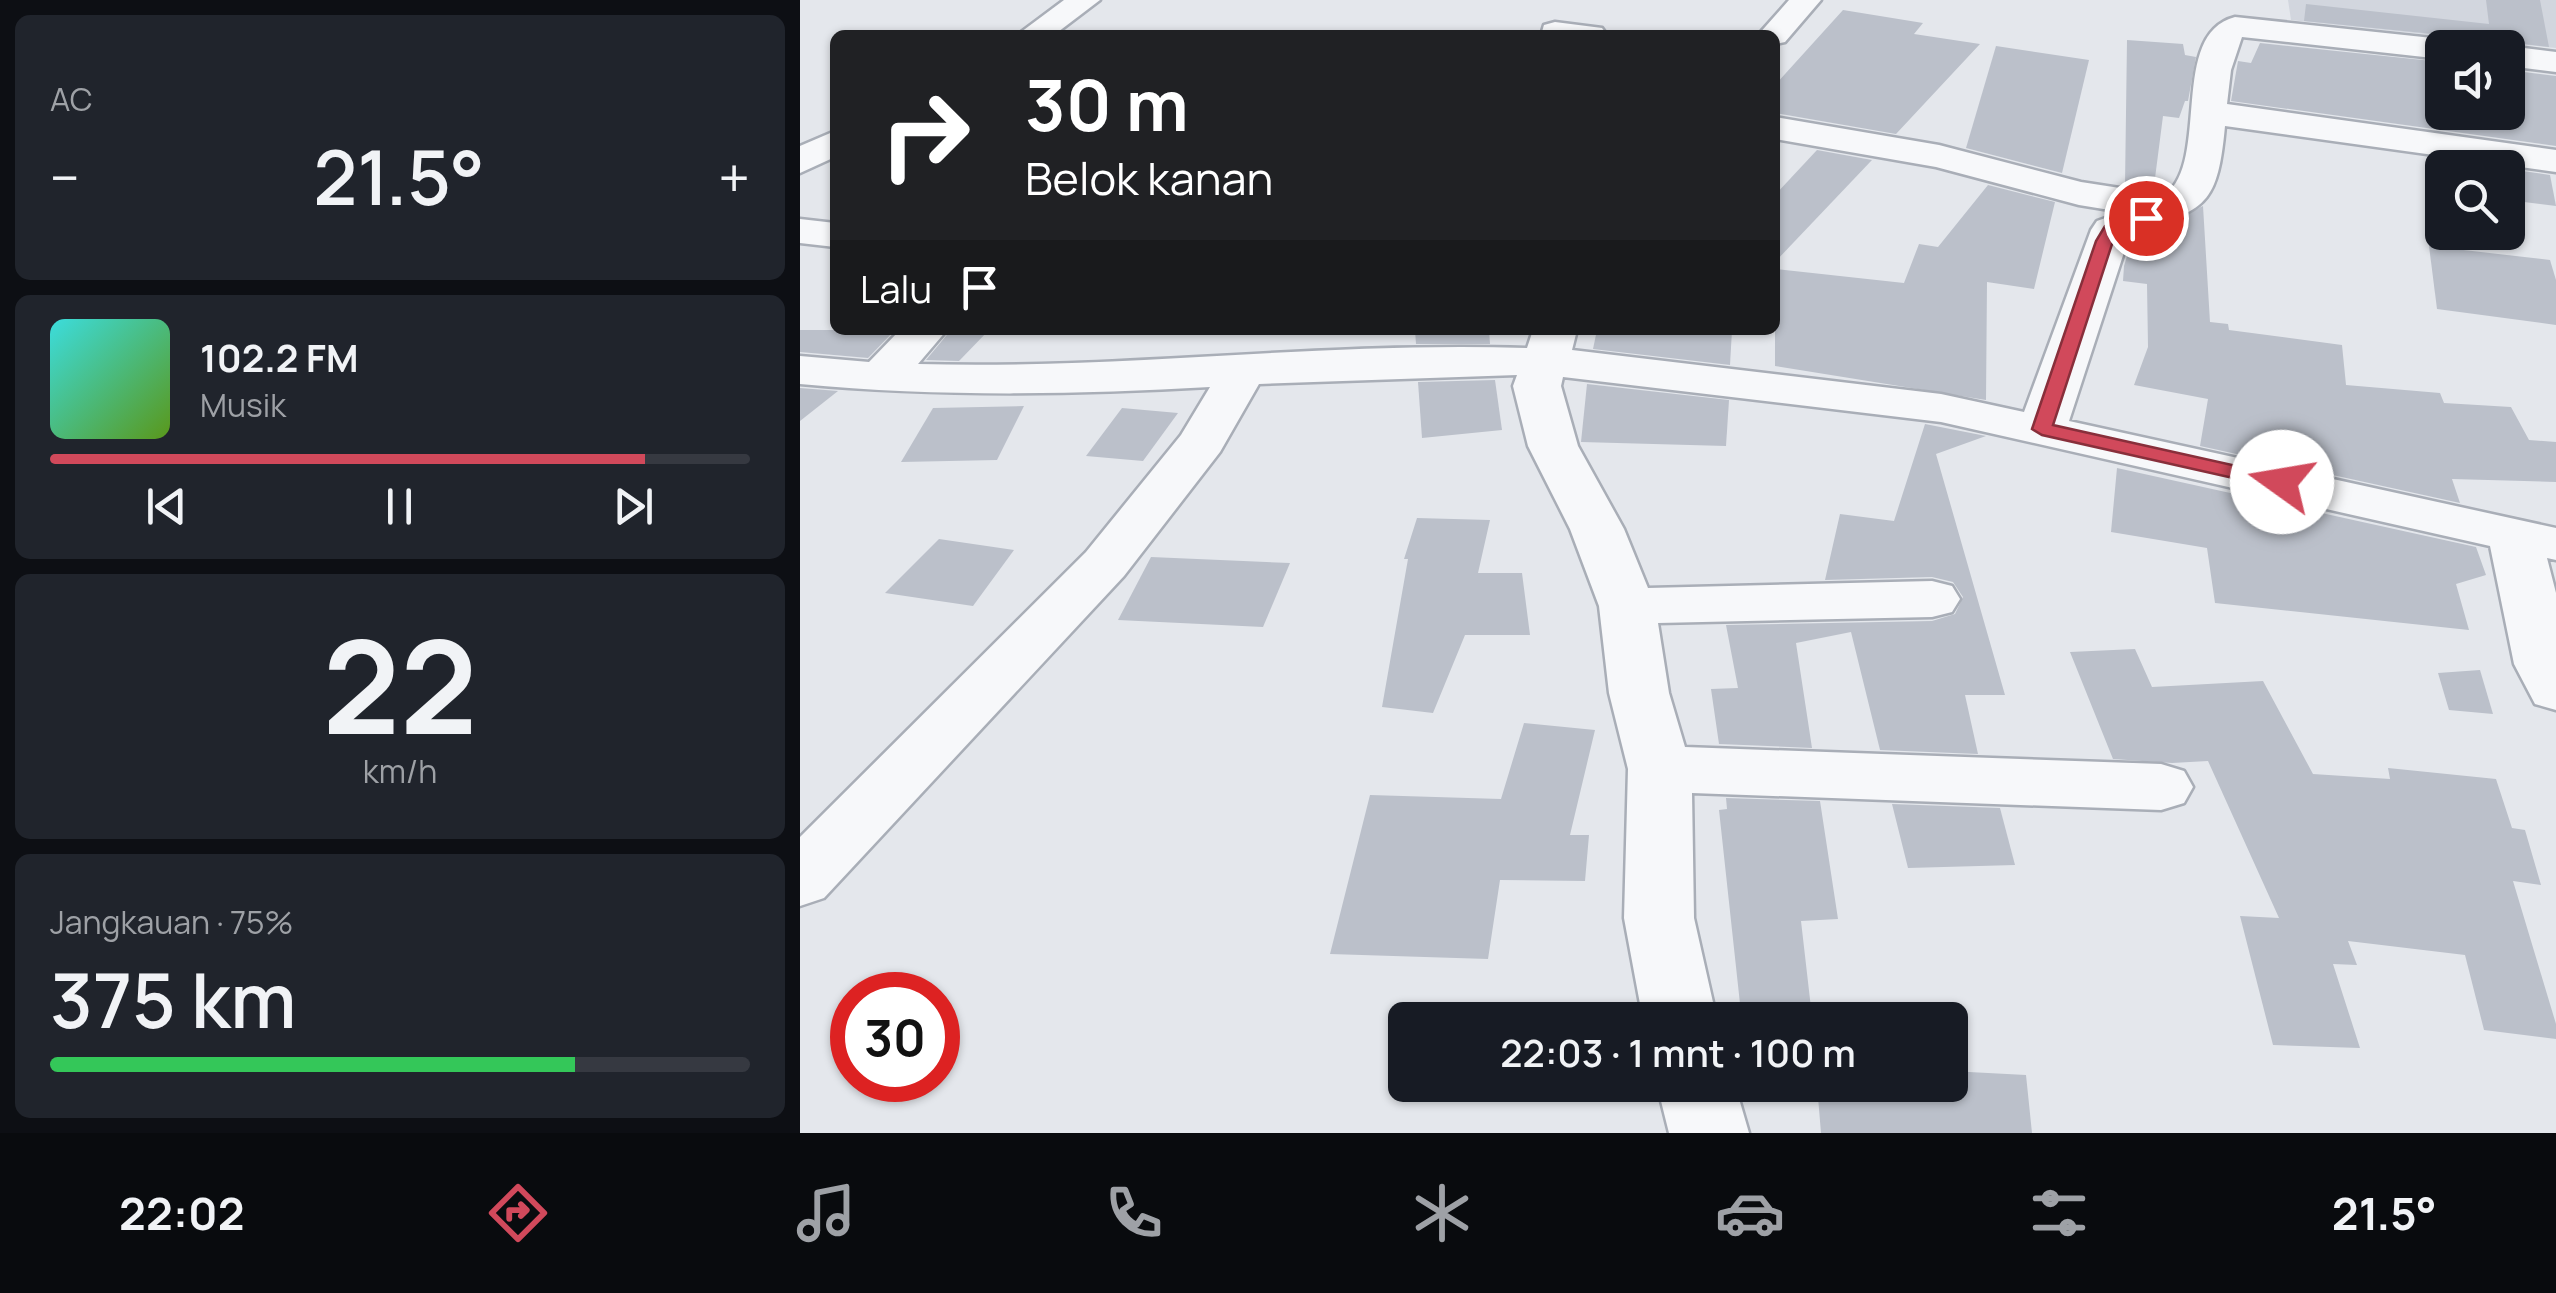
<!DOCTYPE html>
<html lang="id">
<meta charset="utf-8">
<style>
body{margin:0;font-family:Manrope,sans-serif;background:#20242c;color:#f1f3f6;height:100vh;display:flex;flex-direction:column;font-size:38px;white-space:nowrap}
*{box-sizing:border-box;margin:0}
p{font-size:32px;color:#9ea1a6}
.icon{flex:none;width:55px;height:55px;fill:none;stroke:currentColor;stroke-width:2;stroke-linecap:round;stroke-linejoin:round}
.map{position:relative;flex:1;overflow:hidden}
.sheet{display:flex;flex-direction:column;gap:15px;padding:15px;background:#0d0f14;width:800px}
.sheet>*{flex:none}
.top-card{position:absolute;left:30px;top:30px;width:950px;height:305px;border-radius:15px;box-shadow:0 2px 8px #0004;background:#202124;color:#fff;overflow:hidden}
.buttons{position:absolute;left:1625px;top:30px;display:grid;gap:20px}
.buttons a{display:grid;place-items:center;width:100px;height:100px;border-radius:15px;background:#171b24;box-shadow:0 2px 8px #0004;font-size:50px}
.speed{position:absolute;left:30px;top:972px;display:flex;gap:20px;font-size:50px;font-weight:700;text-align:center}
.speed>*{display:grid;place-content:center;width:130px;height:130px;border-radius:50%;background:#171b24;box-shadow:0 2px 8px #0004;line-height:1}
.speed .limit{border:15px solid #d22;background:#fff;color:#111}
.pin{position:absolute;display:grid;place-items:center;width:85px;height:85px;color:#fff;margin:-42px;border:5px solid #fff;border-radius:50%;box-shadow:0 2px 10px #0007}
.me{position:absolute;width:110px;margin:-55px;rotate:283deg;stroke-linejoin:round;filter:drop-shadow(0 0 8px #0008)}
.turn{display:flex;align-items:center;gap:35px;height:210px;padding:0 30px;font-size:45px}
.turn .icon{width:130px;height:130px;stroke-width:2.5}
.turn b{display:block;font-size:70px;line-height:85px}
.then{display:flex;align-items:center;height:95px;padding:0 30px;background:#0003;gap:20px;font-size:38px}
.big{font-size:75px;font-weight:600;line-height:1.1}
.sheet .card{flex:1;display:flex;flex-direction:column;justify-content:center;gap:15px;min-width:0;padding:0 35px;border-radius:15px;background:#20242c}
.sheet .dial{align-items:center;gap:0}
.dial b{font-size:130px;line-height:1}
.song{display:flex;align-items:center;gap:30px}
.cover{width:120px;height:120px;border-radius:15px;background:linear-gradient(135deg,hsl(180 70% 55%),hsl(90 70% 35%))}
.played{height:10px;border-radius:5px;background:linear-gradient(90deg,#d1495b 85%,#363941 85%)}
.keys{display:flex;justify-content:space-around;direction:ltr}
.heat{display:flex;justify-content:space-between;align-items:center;font-size:55px;direction:ltr}
.charge{height:15px;border-radius:8px;background:linear-gradient(90deg,#34c759 75%,#363941 0)}
.trip{position:absolute;left:588px;top:1002px;width:580px;height:100px;border-radius:15px;background:#171b24;box-shadow:0 2px 8px #0004;font-weight:600;line-height:100px;text-align:center}
.dock{display:flex;height:160px;justify-content:space-around;align-items:center;background:#090b0e;color:#9ea1a6}
.dock .icon{width:70px;height:70px}
.dock .selected{color:#d1495b}
.dock b{font-size:45px;color:#f1f3f6}
main{display:flex;flex:1;min-height:0}
.map>svg:first-child{display:block}
</style>
<main>
<section class="sheet">
<div class="card"><p>AC</p>
<div class="heat"><a>−</a><b class="big">21.5°</b><a>+</a></div>
</div>
<div class="card">
<div class="song"><i class="cover"></i><div><b>102.2 FM</b><p>Musik</p></div></div>
<div class="played"></div>
<div class="keys"><svg class="icon" aria-label="previous" viewBox="0 0 24 24"><path d="M18 5L8 12l10 7zM5 5v14"/></svg><svg class="icon" aria-label="pause" viewBox="0 0 24 24"><path d="M8 5v14M16 5v14"/></svg><svg class="icon" aria-label="next" viewBox="0 0 24 24"><path d="M6 5l10 7-10 7zM19 5v14"/></svg></div>
</div>
<div class="card dial"><b>22</b><p>km/h</p></div>
<div class="card"><p>Jangkauan · 75%</p><b class="big">375 km</b><div class="charge"></div></div>
</section>
<div class="map">
<svg width="1756" height="1133" viewBox="0 0 1756 1133">
<rect width="100%" height="100%" fill="#e4e7ec"/>
<!-- built -->
<path fill="#d2d6de" d="M1488,0H1756V48L1491,20Z"/>
<!-- building -->
<g fill="#bbc0ca">
<path d="M1686,0H1740L1749,47L1708,42L1698,48H1660L1655,38L1643,35L1504,21L1506,4L1689,24Z"/>
<path d="M1043,10L1123,23L1114,34L1180,44L1096,134L975,113V85Z"/>
<path d="M1327,40L1383,44L1385,55L1396,57L1388,101H1385L1379,118L1363,116L1354,186L1366,187L1363,191L1325,185Z"/>
<path d="M1460,43L1642,62V112H1708V70L1756,76V146L1431,101L1438,61L1451,63Z"/>
<path d="M1196,46L1289,60L1262,173L1166,148Z"/>
<path d="M1017,150L1072,160L975,262V195Z"/>
<path d="M1708,169L1750,175L1756,206L1708,200Z"/>
<path d="M1188,185L1255,202L1234,289L1187,282L1186,400L975,366V269L1104,283L1119,244L1138,247Z"/>
<path d="M1403,206L1410,322L1428,324L1429,330L1542,345L1546,385L1640,393L1644,403L1711,407L1729,440L1756,442V482L1652,479L1660,503L1400,446L1408,399L1334,385L1348,347L1347,284L1323,281L1324,266L1332,240Z"/>
<path d="M1629,246L1750,260L1756,280V325L1637,309Z"/>
<path d="M0,330H95L68,358L0,352Z"/>
<path d="M151,330H189L159,361L126,360Z"/>
<path d="M615,330H689L690,344H616Z"/>
<path d="M797,330H932L930,365L793,349Z"/>
<path d="M695,380L702,430L622,438L618,382Z"/>
<path d="M787,384L929,400L926,446L781,442Z"/>
<path d="M0,388L38,391L0,421Z"/>
<path d="M224,406L197,460L101,462L133,408Z"/>
<path d="M322,408L378,413L343,461L286,456Z"/>
<path d="M1125,424L1186,436L1136,454L1205,695H1165L1178,754L1080,750L1051,632L996,643L1012,748L919,744L911,689L938,688L926,625L1132,621L1155,614L1163,597L1153,582L1132,577L1025,580L1040,514L1094,521Z"/>
<path d="M1317,468L1676,547L1686,575L1656,584L1669,630L1415,603L1407,548L1311,532Z"/>
<path d="M617,518L690,520L678,573H722L730,635H665L633,713L582,707L608,559H604Z"/>
<path d="M139,539L214,550L173,606L85,593Z"/>
<path d="M351,557L490,563L463,627L318,620Z"/>
<path d="M1335,649L1352,687L1463,681L1513,774L1590,779L1588,768L1696,779L1712,828L1725,830L1741,885L1713,881L1756,1024V1039L1684,1030L1665,955L1548,941L1557,965L1533,964L1560,1048L1473,1045L1440,916L1479,918L1408,761L1372,763L1313,759L1270,652Z"/>
<path d="M1680,670L1693,714L1649,710L1638,673Z"/>
<path d="M724,723L795,730L770,835H789L785,881L700,880L688,959L530,954L570,795L701,799Z"/>
<path d="M926,798L1020,801L1038,919L1001,921L1011,1008L941,1013L919,810L927,809Z"/>
<path d="M1092,804L1200,808L1215,865L1108,868Z"/>
<path d="M1150,1071L1226,1075L1232,1133H1021L1017,1085H1150Z"/>
</g>
<g fill="none" stroke-linecap="round" stroke-linejoin="round">
<!-- minor casing -->
<g stroke="#a9aeb7" stroke-width="5">
<g id="minor">
<path d="M264,0H300L254,35H217Z"/>
<path d="M989,0H1021L985,42L975,44V35H958Z"/>
<path d="M1435,17L1642,39L1654,42L1657,48H1642V59L1442,37L1431,70L1427,104L1756,150V172L1425,126C1417,214 1402,206 1329,237L1269,421L1756,528V560L1747,558L1756,593V710L1735,704L1714,664L1690,546L1141,422L763,377L761,386L778,446L824,529L848,588L1132,581L1152,586L1160,599L1152,612L1132,617L858,623L869,693L885,747L1361,764L1384,771L1393,787L1384,803L1361,810L892,793L894,918L917,1020H843L824,918L828,769L809,693L799,606L770,529L728,446L713,386L717,375L459,384L420,452L324,576L24,898L0,906V837L286,552L381,435L410,387C273,395 137,397 0,384V356L69,362L100,330H147L118,364C321,370 523,341 727,348L733,330H777L772,350L1141,394L1224,412L1291,230L1297,221L1322,212L1279,205L1136,167L975,139V117L1139,145L1281,182L1365,195C1411,161 1368,34 1435,17Z"/>
<path d="M755,22L802,28L807,35H741L744,25Z"/>
<path d="M1708,46L1756,52V72L1708,66V48H1702Z"/>
<path d="M35,131V157L0,173V146Z"/>
<path d="M0,219L35,223V247L0,243Z"/>
<path d="M857,1085H935L949,1133H869Z"/>
</g>
</g>
<!-- minor -->
<use href="#minor" fill="#f7f8fa" fill-rule="evenodd"/>
</g>
<!-- route -->
<path fill="#d1495b" stroke="#882f3b" stroke-width="2.5" d="M1346,214L1354,218L1352,222L1318,233L1313,241L1253,425L1490,478L1493,482L1490,487L1482,489L1242,435L1232,429L1296,241L1305,226Z"/>
</svg>
<div class="buttons">
<a><svg class="icon" aria-label="sound" viewBox="0 0 24 24"><path d="M4 9h4l5-4v14l-5-4H4zM17 9q2 3 0 6"/></svg></a>
<a><svg class="icon" aria-label="search" viewBox="0 0 24 24"><circle cx="10" cy="10" r="6"/><path d="M15 15l6 6"/></svg></a>
</div>
<div class="speed"><div class="limit">30</div></div>
<div class="pin" style="left:1346px;top:218px;background:#d93025"><svg class="icon" aria-label="arrive" viewBox="0 0 24 24"><path d="M6 21V4h12l-3 4 3 4H6"/></svg></div>
<svg class="me" style="left:1482px;top:482px" viewBox="-20 -20 40 40"><circle r="19" fill="#fff"/><path d="M0-13L10 11 0 6-10 11z" fill="#d1495b"/></svg>
<div class="trip">22:03 · 1 mnt · 100 m</div>
<div class="top-card">
<div class="turn"><svg class="icon" aria-label="right" viewBox="0 0 24 24"><path d="M7 20v-9h11M14 6l5 5-5 5"/></svg><div><b>30 m</b>Belok kanan</div></div>
<div class="then">Lalu<svg class="icon" aria-label="arrive" viewBox="0 0 24 24"><path d="M6 21V4h12l-3 4 3 4H6"/></svg></div>
</div>
</div>
</main>
<nav class="dock">
<b>22:02</b>
<svg class="icon selected" aria-label="directions" viewBox="0 0 24 24"><path d="M12 3l9 9-9 9-9-9zM9 14v-3h6M13 9l2 2-2 2"/></svg>
<svg class="icon" aria-label="music" viewBox="0 0 24 24"><path d="M9 18V5l10-2v13"/><circle cx="6" cy="18" r="3"/><circle cx="16" cy="16" r="3"/></svg>
<svg class="icon" aria-label="phone" viewBox="0 0 24 24"><path d="M5 4h4l2 5-3 2q2 4 5 5l2-3 5 2v4C11 20 4 13 5 4z"/></svg>
<svg class="icon" aria-label="climate" viewBox="0 0 24 24"><path d="M12 3v18M4 7l16 10M4 17L20 7"/></svg>
<svg class="icon" aria-label="car" viewBox="0 0 24 24"><path d="M5 17H2v-5l4-1 3-4h7l3 4 3 1v5h-3M9 17h6M6 11h13"/><circle cx="7" cy="17" r="2"/><circle cx="17" cy="17" r="2"/></svg>
<svg class="icon" aria-label="filters" viewBox="0 0 24 24"><path d="M4 7h16M4 17h16"/><circle cx="9" cy="7" r="2"/><circle cx="15" cy="17" r="2"/></svg>
<b>21.5°</b>
</nav>
